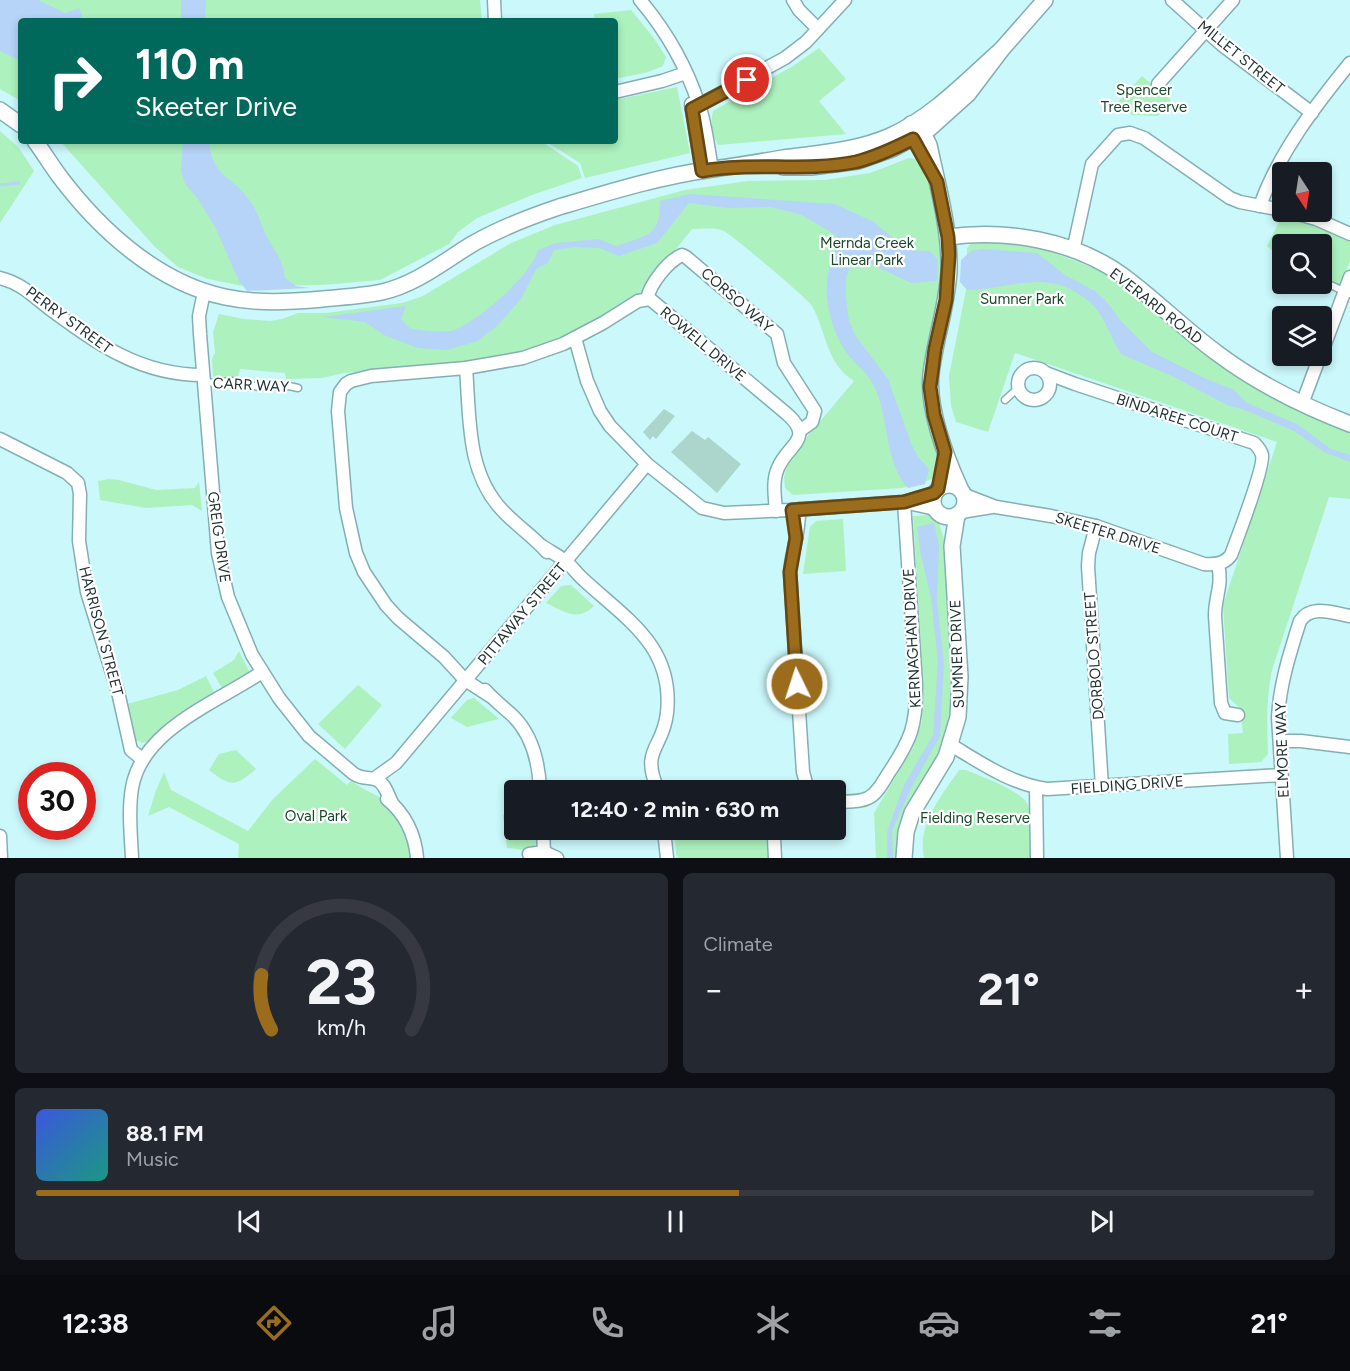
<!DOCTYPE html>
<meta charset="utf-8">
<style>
body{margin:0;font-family:Figtree,sans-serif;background:#242831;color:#f1f3f6;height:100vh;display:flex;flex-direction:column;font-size:22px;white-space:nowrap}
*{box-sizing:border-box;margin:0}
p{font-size:20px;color:#9ea1a6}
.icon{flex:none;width:33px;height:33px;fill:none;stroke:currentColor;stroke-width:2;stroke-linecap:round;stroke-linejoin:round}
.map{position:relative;height:858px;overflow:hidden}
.drawer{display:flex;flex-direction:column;gap:15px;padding:15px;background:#0d0f14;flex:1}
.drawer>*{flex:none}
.hud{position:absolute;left:18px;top:18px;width:600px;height:126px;border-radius:6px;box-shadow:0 3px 9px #0003;background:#00695c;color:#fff;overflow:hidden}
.needle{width:39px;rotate:168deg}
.controls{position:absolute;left:1272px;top:162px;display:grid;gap:12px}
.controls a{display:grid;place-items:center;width:60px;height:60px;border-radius:6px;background:#171b24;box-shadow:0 3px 9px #0003;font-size:30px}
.speed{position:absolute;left:18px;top:762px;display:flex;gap:12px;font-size:30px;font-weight:700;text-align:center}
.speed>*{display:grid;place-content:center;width:78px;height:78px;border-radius:50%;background:#171b24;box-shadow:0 3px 9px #0003;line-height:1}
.speed .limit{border:9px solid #d22;background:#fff;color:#111}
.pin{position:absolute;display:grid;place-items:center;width:51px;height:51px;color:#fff;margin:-26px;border:3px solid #fff;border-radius:50%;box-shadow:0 2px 6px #0007}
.me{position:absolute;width:66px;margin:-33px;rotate:356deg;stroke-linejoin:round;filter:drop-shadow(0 0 4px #0008)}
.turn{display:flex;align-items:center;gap:21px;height:126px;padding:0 18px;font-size:27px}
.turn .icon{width:78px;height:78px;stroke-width:2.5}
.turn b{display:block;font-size:42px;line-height:51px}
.big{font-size:45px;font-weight:700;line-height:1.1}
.drawer .tile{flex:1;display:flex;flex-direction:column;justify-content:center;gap:9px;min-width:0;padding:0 21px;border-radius:9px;background:#242831}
.drawer .dial{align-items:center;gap:0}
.dial svg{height:156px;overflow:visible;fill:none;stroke:#363941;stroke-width:7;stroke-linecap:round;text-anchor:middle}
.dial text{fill:#f1f3f6;stroke:none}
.song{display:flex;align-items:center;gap:18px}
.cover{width:72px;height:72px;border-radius:9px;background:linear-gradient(135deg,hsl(230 70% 55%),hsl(170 70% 35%))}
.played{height:6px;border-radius:3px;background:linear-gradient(90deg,#9a6c1c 55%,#363941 55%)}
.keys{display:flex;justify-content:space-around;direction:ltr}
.heat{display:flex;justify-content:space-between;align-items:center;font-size:33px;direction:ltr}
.drawer .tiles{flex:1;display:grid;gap:15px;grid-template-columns:1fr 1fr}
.tile:last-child{grid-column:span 2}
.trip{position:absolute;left:504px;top:780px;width:342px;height:60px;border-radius:6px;background:#171b24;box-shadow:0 3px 9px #0003;font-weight:700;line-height:60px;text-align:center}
.dock{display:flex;height:96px;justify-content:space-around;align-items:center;background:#090b0e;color:#9ea1a6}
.dock .icon{width:42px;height:42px}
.dock .active{color:#9a6c1c}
.dock b{font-size:27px;color:#f1f3f6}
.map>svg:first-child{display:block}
</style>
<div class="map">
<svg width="1350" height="858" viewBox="0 0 1350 858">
<rect width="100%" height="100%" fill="#cbf8fb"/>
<!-- green -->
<g fill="#adf1be">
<path d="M0,0H480L482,21H21V101L0,89Z"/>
<path d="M631,10L653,37L666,57L663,66L648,72L615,79V21H595L594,14Z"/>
<path d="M819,48L846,79L819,101L846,134L718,145C712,133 710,124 713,111L793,66Z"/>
<path d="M1142,76L1171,100L1158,116L1132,115L1118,102Z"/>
<path d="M677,87L690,153L585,178L580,163L545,141H615V100Z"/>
<path d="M0,131L19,148L34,171L0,223Z"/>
<path d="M60,141H541L578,166L582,178L532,195L477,218L458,232L449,244L380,280L322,285L243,286L208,279L178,267L155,247Z"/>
<path d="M909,158L920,160C943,198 947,273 937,317C932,337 923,357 923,379C923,386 923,395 924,402C929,428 943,451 936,478L902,488L793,495L785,488L784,477L790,457L854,381C826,364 826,330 812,306C809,300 732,235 724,231C716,227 701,229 692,229L644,289L628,303L564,339L501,359L344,373L322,378L286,379L285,373L240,369L238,377H213L212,358L215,353L213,332L219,314L244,319L270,321L282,319L298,313H326L402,303L423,296L511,243L555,225L685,190L748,181L825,180L870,173Z"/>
<path d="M1282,216L1307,222L1350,242V261L1340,286L1332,284L1328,279L1322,275V244H1282V258L1267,246Z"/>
<path d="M973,241L1023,244L1042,248L1103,272L1130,290L1207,354L1350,430V499L1329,497L1272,670C1266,698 1267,725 1268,754L1261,762L1229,764L1228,734L1243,733L1240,708L1229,698L1223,605L1277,442L1015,353L988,432L956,422L951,406L949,376L966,290L967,248Z"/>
<path d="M108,479L119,480L156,490L195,488L199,482L202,511L192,505L146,508L100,500L98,481Z"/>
<path d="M931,515L939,523L945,542L953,701L946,741L937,763L903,816L899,835V858H876L874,813L913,748L922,722L924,691L913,516Z"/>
<path d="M843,519L846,571L803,574L810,527L816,521Z"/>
<path d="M571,585L594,606C577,622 565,612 546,603L561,586Z"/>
<path d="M239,651L249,671L247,677L222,688L213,673L234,660Z"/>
<path d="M206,676L214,692L148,741L143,743L136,740L127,704L178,690Z"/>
<path d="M358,685L382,705L345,749L318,724Z"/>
<path d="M474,698L499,719L467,727L451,718L467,700Z"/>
<path d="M236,750L256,769C235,787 231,787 209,770L219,754Z"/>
<path d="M315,759L347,785L351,781L362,788L381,798L401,823L407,833L412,858H238L239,844L169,807L148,816L155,793L164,772L171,790L248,831L273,799Z"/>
<path d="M959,770H966C980,776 1023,791 1028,805C1032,818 1030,843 1030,858H924C917,824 941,797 959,770Z"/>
<path d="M503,815H514V830H537L538,840L534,848L526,850L507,848Z"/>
<path d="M674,830H762L766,835L768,858H678L676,854Z"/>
</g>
<!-- water -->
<g fill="#b6d4f7">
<path d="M0,0H38L65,13L79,8L82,16L79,21H21V61L0,51Z"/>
<path d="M181,0H206L205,21H181Z"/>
<path d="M183,141H209C212,178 232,175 250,201C259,213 261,227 268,239C278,257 281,256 285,278L296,286L310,288L247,291L239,281L215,227L198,199L185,184L181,170Z"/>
<path d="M690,194L835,204L874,222L907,250L930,251L938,260L937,281L911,283L865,261H855L851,265L846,277V297L849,321L855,335L888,379L911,443L918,457L929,469L925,484L908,488C883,460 890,417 873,384C867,373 857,365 849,356C837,341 830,320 827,300C826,290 827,279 829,268C831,256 842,246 834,234L802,215L771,207L728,208L689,203L657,243L619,256L599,248L575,247L554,250L548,263L536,269L521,299L497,326L478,341L447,350L418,348L384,335L365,322L323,317L406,306L401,319L411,329C422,330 445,334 454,330C479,320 531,276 538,250L556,243L598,239L616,246C645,236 661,237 660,201Z"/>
<path d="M982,249L1037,253L1065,275L1095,291L1107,302L1120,320L1152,352L1204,378L1234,390L1247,403L1297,424L1331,449L1350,455V462L1324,452L1294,431L1245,410L1227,405L1174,377L1121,354C1112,340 1107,323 1097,310C1090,301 1081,295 1072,290C1037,272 1003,290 967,290L960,282L961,260L971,251Z"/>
<path d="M934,523L939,545L937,600L944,663L940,736L911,788L892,831L893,858H887V832L903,787L933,735L938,662L931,598L920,551L917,527Z"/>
</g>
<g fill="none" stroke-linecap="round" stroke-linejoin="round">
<!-- stream -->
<path stroke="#b6d4f7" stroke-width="3" d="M0,185L19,183"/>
</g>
<!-- building -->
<g fill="#acd6cb">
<path d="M664,409L675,416L656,439L653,436L650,440L643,432Z"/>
<path d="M692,431L705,440L708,437L741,464L717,493L671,452Z"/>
</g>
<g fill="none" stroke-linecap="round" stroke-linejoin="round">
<!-- service casing -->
<g stroke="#84afb2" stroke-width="9">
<g id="service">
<path d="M1322,281L1350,294"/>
<path d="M204,383L233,381L259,387L289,386L298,388"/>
<path d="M1005,400L1018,388"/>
</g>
</g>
<!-- minor casing -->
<g stroke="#84afb2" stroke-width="15">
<g id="minor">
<path d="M494,0L495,21"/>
<path d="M640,0C667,32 686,65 699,105C706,125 708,148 712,169"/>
<path d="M793,0L799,10L818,29"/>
<path d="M1172,0L1222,45L1312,113"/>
<path d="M1158,84L1233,0"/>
<path d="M615,92L662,81L686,73"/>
<path d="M691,104L702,171"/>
<path d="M692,109L785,58L806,42L845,0"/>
<path d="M1260,206C1278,154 1315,106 1350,63"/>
<path d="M1291,212L1316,219L1350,234"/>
<path d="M1073,251L1092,164L1118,135L1130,133L1144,138L1230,198L1240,202L1282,210"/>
<path d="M0,278C21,283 33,296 50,309C98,344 140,375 203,375"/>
<path d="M204,292L199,316L200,334L218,553L228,597L252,655L279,698L309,736L354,774C362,779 366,777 374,779C384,780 388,795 392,803"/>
<path d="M647,299C650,284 668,261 682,255L686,257L777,334L784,363L815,411L812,422L801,430"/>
<path d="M575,338L587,381L600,411L610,426L647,464L702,508L724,513L789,510L904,502L935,493"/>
<path d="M1322,352L1350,277"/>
<circle cx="1034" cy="384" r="16"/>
<path d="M466,368C470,417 466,473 503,511C517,526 534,537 547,552"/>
<path d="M1302,404L1320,356"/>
<path d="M0,439L67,473L78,483L80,494L79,541L87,592L118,692L131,750L142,759"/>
<path d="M965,495L996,507L1051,516L1096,526L1204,564C1215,565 1225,564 1231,555C1237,539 1265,466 1262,455C1261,450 1257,446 1254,443L1075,384L1046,373"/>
<path d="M904,502L935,509"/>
<path d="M799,509C800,531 792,550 790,572L803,772L808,790"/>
<path d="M961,512L992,507"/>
<path d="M1096,526L1089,553L1088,566L1102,787"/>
<path d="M542,546C549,551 558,555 565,561C572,566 577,574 584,580C626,619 674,646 667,713C663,750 640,748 658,790"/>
<path d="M1218,564C1223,586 1215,595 1215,616L1221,703L1225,713L1238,715"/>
<path d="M485,690C493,699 503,707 513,716C533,736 539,763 540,790"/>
<path d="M490,696L465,680L444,657L398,618L386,605L364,572L356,553L346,508L338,411L340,392L346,384L351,381L371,376L466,368L523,358L563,344L603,323L638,301L650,299L787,414C815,439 788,444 778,468C772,481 775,497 776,511"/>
<path d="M1280,741H1301L1350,747"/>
<path d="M951,745C981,763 1011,784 1047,789L1281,775"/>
<path d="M375,778L396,763L647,464"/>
<path d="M1036,788L1037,858"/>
<path d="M387,799C405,814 415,834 417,858"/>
<path d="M836,802C846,801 858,803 868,798C877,794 883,782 888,774C911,740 917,725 916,684L904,502"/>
<path d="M543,830L544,852"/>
<path d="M664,830L667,858"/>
<path d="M0,836L1,858"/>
<path d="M529,854L544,852L557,858"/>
<path d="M132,858C131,835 128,811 132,788C142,729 218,702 262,672"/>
<path d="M775,858L774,838L776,830"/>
<path d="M1287,858L1278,717C1280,683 1290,653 1300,621C1311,604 1333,613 1350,616"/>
</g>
</g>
<!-- tertiary casing -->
<g stroke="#84afb2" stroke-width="18">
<g id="tertiary">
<path d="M0,110L21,125"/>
<path d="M911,124L923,133L929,145C938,187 950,229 949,271C947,307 935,339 931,374C927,407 946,458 960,488"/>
<path d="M35,141C44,153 51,165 60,177C100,230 158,283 225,297C258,304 289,302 323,299C343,297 363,296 382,292C417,284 444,261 474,243C501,228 529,217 559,207C609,192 661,176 713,169C736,166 760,162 783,158C819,153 856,151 890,136C933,117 967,80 1002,49"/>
<path d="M783,167H811L858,161L892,149L929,129L968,94L1002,49L1045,0"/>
<path d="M948,237C1006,229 1073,240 1122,275C1155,299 1184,329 1217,353C1258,384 1303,406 1350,424"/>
<circle cx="949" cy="501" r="16"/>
<path d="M904,858L906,832L912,813L946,757L958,717L960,677L952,546L957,515"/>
</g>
</g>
<!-- service -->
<use href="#service" stroke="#fff" stroke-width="6"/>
<!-- minor -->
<use href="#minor" stroke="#fff" stroke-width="12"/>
<!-- tertiary -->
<use href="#tertiary" stroke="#fff" stroke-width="15"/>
</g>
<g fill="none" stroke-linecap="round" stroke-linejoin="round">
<!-- route casing -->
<g stroke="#644612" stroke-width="15">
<path id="route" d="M747,80L692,109L702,171C753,162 805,172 856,162C876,157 895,148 913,139L937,182L948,237L949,255L946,300L935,349L930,387L934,415L945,452L938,489L934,493L904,502L792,510L796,538L790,572L797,684"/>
</g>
<!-- route -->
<use href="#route" stroke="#9a6c1c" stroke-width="10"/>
</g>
<g text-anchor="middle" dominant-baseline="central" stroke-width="4.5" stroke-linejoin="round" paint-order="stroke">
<!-- street labels -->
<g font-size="15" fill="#213334" stroke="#fff">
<text transform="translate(1241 57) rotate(39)">MILLET STREET</text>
<text transform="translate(737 300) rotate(41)">CORSO WAY</text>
<text transform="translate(1156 306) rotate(38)">EVERARD ROAD</text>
<text transform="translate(69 320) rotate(36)">PERRY STREET</text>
<text transform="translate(703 344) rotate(40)">ROWELL DRIVE</text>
<text transform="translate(251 385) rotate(3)">CARR WAY</text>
<text transform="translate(1177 418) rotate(18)">BINDAREE COURT</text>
<text transform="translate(1108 533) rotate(17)">SKEETER DRIVE</text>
<text transform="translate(219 537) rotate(82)">GREIG DRIVE</text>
<text transform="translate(522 614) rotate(-50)">PITTAWAY STREET</text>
<text transform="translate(101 631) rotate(75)">HARRISON STREET</text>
<text transform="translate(912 638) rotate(-93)">KERNAGHAN DRIVE</text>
<text transform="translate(957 654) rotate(-92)">SUMNER DRIVE</text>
<text transform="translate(1094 656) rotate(-94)">DORBOLO STREET</text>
<text transform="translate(1282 750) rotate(-92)">ELMORE WAY</text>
<text transform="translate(1127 785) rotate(-4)">FIELDING DRIVE</text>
</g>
<!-- park labels -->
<g font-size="15" fill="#184929" stroke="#fff">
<text x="1144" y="90">Spencer<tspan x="1144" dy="17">Tree Reserve</tspan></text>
<text x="867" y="243">Mernda Creek<tspan x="867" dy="17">Linear Park</tspan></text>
<text x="1022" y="299">Sumner Park</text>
<text x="316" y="816">Oval Park</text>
<text x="975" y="818">Fielding Reserve</text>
</g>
</g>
</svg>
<div class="controls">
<a><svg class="needle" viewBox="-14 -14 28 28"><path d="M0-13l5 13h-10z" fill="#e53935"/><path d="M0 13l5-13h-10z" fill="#9ea1a6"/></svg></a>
<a><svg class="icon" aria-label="search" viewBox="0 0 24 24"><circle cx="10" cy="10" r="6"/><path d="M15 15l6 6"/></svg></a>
<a><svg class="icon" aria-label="layers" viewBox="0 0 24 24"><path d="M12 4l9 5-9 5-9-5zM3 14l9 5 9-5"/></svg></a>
</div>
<div class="speed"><div class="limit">30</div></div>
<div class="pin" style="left:747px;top:80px;background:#d93025"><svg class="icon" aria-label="arrive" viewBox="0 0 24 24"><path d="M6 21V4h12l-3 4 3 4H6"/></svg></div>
<svg class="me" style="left:797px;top:684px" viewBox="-20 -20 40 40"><circle r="17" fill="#9a6c1c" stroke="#fff" stroke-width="3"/><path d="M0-11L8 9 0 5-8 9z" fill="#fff"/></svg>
<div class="trip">12:40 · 2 min · 630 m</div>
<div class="hud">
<div class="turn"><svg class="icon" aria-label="right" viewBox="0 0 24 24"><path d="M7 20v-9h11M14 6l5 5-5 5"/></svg><div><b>110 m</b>Skeeter Drive</div></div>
</div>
</div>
<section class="drawer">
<div class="tiles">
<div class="tile dial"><svg viewBox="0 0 100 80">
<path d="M14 69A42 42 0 1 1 86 69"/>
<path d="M14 69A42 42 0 0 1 9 41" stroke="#9a6c1c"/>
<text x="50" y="56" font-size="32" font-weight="700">23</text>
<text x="50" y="72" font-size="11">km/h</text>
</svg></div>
<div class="tile"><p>Climate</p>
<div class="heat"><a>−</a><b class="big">21°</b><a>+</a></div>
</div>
<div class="tile">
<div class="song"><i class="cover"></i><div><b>88.1 FM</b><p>Music</p></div></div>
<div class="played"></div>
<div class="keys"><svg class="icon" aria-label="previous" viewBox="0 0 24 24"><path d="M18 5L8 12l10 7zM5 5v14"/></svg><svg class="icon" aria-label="pause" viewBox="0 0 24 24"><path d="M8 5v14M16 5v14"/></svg><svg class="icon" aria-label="next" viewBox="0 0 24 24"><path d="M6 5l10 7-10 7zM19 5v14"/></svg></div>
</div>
</div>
</section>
<nav class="dock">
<b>12:38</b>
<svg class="icon active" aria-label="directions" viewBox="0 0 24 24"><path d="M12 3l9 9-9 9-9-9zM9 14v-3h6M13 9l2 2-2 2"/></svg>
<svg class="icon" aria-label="music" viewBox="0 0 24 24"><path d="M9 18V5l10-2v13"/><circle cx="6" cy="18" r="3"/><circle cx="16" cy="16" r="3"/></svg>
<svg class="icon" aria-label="phone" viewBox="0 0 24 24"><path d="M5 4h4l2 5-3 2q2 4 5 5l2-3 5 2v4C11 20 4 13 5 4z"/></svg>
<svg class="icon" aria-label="climate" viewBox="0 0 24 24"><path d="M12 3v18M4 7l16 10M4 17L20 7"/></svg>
<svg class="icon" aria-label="car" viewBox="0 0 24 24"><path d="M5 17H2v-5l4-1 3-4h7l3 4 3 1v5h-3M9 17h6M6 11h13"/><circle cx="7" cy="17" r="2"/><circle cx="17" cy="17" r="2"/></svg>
<svg class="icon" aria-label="filters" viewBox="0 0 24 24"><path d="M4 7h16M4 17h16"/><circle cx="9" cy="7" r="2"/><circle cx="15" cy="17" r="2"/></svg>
<b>21°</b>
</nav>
